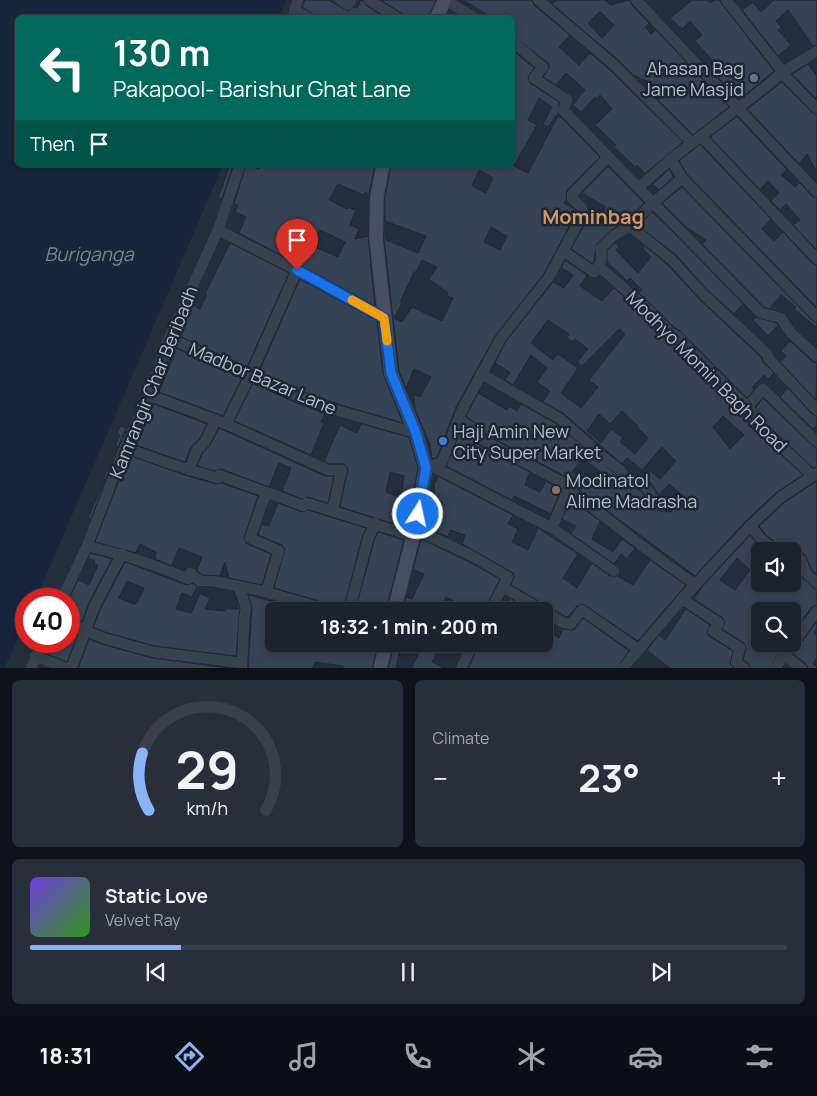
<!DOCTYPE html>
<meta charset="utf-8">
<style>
body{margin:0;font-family:Manrope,sans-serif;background:#282f3a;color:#f1f3f6;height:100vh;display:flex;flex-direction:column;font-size:19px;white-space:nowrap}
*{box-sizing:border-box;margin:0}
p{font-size:16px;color:#a0a4aa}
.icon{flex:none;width:28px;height:28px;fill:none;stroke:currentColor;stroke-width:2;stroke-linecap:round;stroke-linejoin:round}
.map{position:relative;height:668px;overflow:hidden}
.side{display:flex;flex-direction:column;gap:12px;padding:12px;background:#0f1319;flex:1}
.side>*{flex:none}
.hud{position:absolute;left:15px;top:15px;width:500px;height:152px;border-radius:8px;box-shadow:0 2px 8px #0003,0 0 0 1px #39404a;background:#00695c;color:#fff;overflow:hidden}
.tools{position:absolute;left:751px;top:542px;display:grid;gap:10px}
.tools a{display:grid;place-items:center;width:50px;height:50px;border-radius:8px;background:#1b232e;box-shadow:0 2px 8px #0003,0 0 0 1px #39404a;font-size:25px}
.speed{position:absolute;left:15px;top:588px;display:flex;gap:10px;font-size:25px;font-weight:700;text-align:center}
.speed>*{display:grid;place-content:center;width:65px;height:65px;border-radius:50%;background:#1b232e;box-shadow:0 2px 8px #0003,0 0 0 1px #39404a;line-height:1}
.speed .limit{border:8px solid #d22;background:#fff;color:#111}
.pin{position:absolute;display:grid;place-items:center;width:42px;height:42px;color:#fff;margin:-51px -21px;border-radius:50% 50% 50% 0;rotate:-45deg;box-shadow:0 0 5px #0007}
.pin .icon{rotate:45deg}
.me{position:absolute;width:55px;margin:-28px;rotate:10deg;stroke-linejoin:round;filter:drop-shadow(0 0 4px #0008)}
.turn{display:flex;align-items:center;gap:18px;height:105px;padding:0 15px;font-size:22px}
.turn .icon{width:65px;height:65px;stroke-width:2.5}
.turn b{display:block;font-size:35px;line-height:42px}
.then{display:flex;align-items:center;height:48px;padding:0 15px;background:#0003;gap:10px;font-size:19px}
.big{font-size:38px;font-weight:700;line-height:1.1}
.side .widget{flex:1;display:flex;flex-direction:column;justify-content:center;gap:8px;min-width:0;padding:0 18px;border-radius:8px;background:#282f3a}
.side .dial{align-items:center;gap:0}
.dial svg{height:130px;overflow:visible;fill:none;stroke:#39404a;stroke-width:7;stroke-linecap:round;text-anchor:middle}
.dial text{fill:#f1f3f6;stroke:none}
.song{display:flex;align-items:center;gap:15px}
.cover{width:60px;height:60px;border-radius:8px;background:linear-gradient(135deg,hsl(260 70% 55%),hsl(110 70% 35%))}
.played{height:5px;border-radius:2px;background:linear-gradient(90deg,#8ab4f8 20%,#39404a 20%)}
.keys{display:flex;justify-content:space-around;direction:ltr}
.heat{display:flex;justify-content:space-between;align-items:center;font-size:28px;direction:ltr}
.side .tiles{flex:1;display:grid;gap:12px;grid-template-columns:1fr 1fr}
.widget:last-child{grid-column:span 2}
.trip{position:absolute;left:265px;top:602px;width:288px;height:50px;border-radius:8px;background:#1b232e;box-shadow:0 2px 8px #0003,0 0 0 1px #39404a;font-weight:700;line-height:50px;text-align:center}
.tab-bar{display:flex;height:80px;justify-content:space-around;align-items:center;background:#0b0e12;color:#a0a4aa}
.tab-bar .icon{width:35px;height:35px}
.tab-bar .active{color:#8ab4f8}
.tab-bar b{font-size:22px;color:#f1f3f6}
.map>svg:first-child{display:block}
</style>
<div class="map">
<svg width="817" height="669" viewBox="0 0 817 669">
<rect width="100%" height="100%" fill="#242f3e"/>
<!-- water -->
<path fill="#17263c" d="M0,0H286L279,17L18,18V165H223L36,599H26V620L4,669L0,668Z"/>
<!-- building -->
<g fill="#364354" stroke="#1f2835" fill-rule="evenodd">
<path d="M305,0H328L348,11L354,7L357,8L361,0H363L366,5L385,18H315L312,13L302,7Z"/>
<path d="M381,0H436L428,18H404L401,13Z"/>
<path d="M463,0H532L534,5L570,35L559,47L579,65L590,53L609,69L683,142L645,174L637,165L635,167L614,147L616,145L595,125L612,109L600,95L597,99L595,97L581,112L573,105L585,90L566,73L556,85L543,77L549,68V64L512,35V18H493Z"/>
<path d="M557,0H605L610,5L630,0L631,4L649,23L645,27L651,34L656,30L729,107L693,135L658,100L663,94L653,84L633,75L617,59L552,4ZM600,11L614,25L602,38L588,23Z"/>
<path d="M692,0H707L710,3L715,0H719L774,71L739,100L709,68L715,63L695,41L702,35L690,21L682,29L670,18Z"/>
<path d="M774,0H817V45L813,46L788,10L776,21L781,27L778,30L791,45L778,56L742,10L753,2L761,12Z"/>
<path d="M512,50L534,68L528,77L530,83L559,102L558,113L548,127L543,124L552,107L539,98L528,120L537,125L514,166L528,173L558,116L562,118L600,157L567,190L566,200L564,203L574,209L576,213L544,274L496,335L456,407L437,457L432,459L430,444L416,412L413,394L420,397L431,377L414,369L406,388L399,371L384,239V234L386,233V240L418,253L426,236L385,221V197L391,165H512ZM479,170L493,178L486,193L472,186ZM491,227L507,236L500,250L484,242ZM422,260L437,267L429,279L448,293L447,296L453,298L442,321L412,307L402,322L394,318L402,303L400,302L414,272H416Z"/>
<path d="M808,64L817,76V96L815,98L792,74Z"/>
<path d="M782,82L813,113L817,115V173L807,154L799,164L747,109Z"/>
<path d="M737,116L787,170L781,175L795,187L800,183L812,196L817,198V250L793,225L800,220L786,204L780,210L771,201L779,193L768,181L760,190L710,137Z"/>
<path d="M700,144L771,219L762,229L774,241L783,232L812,263L817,265V308L687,174L679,161Z"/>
<path d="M230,165H233L222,199L218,198Z"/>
<path d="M246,165L259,169L261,165H375L369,194L365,192L364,195L338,184L329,200L347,209L348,207L356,210L350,225L359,229L355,239L368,236L375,306L300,265L239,233L246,217L235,212L238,205L234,204ZM320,230L345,242L338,257L313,246Z"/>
<path d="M608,166L644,203L626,221L610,231L597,244L593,264L571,249L586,222L592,226L606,207L582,193Z"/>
<path d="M669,169L674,177L659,190L653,184Z"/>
<path d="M682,187L813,321L817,323V328L794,309L796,307L781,295L769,309L764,307L702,244L706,240L686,227L662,203Z"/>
<path d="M652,212L672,231L749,310L743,304L734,314L707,290L677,256L639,226Z"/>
<path d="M639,241L668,265L699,299L761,357L763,362L774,373L768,379L764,375L752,387L754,390L747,398L681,332L674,327L639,293L642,290L630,278L627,281L607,262V250L615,243L619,246L616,250L638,273L651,257L643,249L644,247Z"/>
<path d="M230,243L289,273L247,367L177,335L191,304L200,309L207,294H205Z"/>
<path d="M565,260L587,275L580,286L602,301L614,288L650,319L746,415L750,426L803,475L777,492L746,521L695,576L578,489L572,480L487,435L476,424L466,416L478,393L507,410L509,406L517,411L521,404L555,423L616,474L621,482L641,491L649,503L659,511L671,512L686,498L669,484L659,495L650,482L644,479L650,471L660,479L676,461L662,447L642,470L627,458L622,464L563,413L543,402L550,391L537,382L547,368L531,355L513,385L505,380L510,372L495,363L506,341L553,282L564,288L573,275L561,268ZM548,320L569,334L567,338L573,342L575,339L588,349L577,362L582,366L619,329L625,334L589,380L598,387L581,408L561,393L578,368L558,354L553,360L531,343ZM622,411L638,426L637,427L648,438L635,454L620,442L623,438L611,429L601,443L587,431L599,414L610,424ZM723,416L744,435L730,449L713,427ZM582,459L600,471L591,485L572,472Z"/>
<path d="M300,279L377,321L383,374L403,423L338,404L299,390L259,372Z"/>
<path d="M756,317L777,323L778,325L768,336L753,320Z"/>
<path d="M790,341L813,362L817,363L816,400L780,362L786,356L781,351Z"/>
<path d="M173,347L242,378L223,416L159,392L174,355L170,353Z"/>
<path d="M253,383L294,402L325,413L321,422L324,423L311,455L234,421Z"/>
<path d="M788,388L812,414L817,416V426L813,429L780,397Z"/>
<path d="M763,398L813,446L817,448V467L813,468L760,418L756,407Z"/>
<path d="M154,404L207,424L200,438L191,447L185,462L133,444L150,407L152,408Z"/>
<path d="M127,422H129L118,447L115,446L120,435L117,434L120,426L125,428Z"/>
<path d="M361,424L409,437L418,468L407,528L340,507L348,469L344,464H329L324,461L340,425L357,433ZM390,472L404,476L401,498L386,492Z"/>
<path d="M219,428L325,476H334L328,503L308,497L302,499L282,491L291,468L279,463L269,487L221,469L215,471L197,466L202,454L210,445Z"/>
<path d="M462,428L480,446L530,472L525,485L540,492L546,481L561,489L551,514L514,496L512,500L446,466Z"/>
<path d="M129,455L187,476L216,484L222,483L258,496L244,538L247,544L271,554L262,585L229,578L225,562L220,576L202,575L197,570L202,557L179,548L172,565L184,571L155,559L156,552L140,544L136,553L95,542Z"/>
<path d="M107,470L109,471L91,519L88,518L105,479H103Z"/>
<path d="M438,476L513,515L508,524L518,529L512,542L528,550L538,528L578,554L563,578L577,588L592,563L610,576H617L633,585L650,560L686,585L638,641L583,604L577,606L568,617H566L511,585L514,577L513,573L462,544L465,535L450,530L448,537L424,526L430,495L432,502L435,501L434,485Z"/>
<path d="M817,481V575L812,570L805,555L793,547L783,551L781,546L767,536L759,526L785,502Z"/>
<path d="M571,499L600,521L592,539L613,552L622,539L635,548L627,559L621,554L614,564L571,534L576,526L562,519Z"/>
<path d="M278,503L302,512L308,510L366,528L362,537L343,611H337L336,607L333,605L274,588L285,549L282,545L258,535L262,524L269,526Z"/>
<path d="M378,532L404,540L386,611H355L374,541Z"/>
<path d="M750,535L760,547V584H764L773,590L777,584H799L803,578L813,588L817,590V605L812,607L792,633V611H768L760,605V619L755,626L760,630V644H785L769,669H751L749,664L743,660L746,649L744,643L722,629L725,623L723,618L694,599L702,587ZM737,558L750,570L735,590L720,580Z"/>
<path d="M421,539L469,562L500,579L484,611H473L446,597L440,611H402L406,597L412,599L424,574L413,569Z"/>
<path d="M90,553L112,559L89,602L82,622L69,617V605L72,598L70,597L78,580L89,585L98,565L94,564L95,561L88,558Z"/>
<path d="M125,562L186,585L193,583L197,586L192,597L182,593L176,609L191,613L200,593L210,598L205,609L225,611V609H238L234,592L240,608L236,656L155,646L105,632L93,627L101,608ZM127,581L144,588L137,603L134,604L119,598Z"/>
<path d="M248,595L310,611H274V616L266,615V635H274V644H301L310,647L312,644H322L332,646L333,644H378L372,669H343V666L315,662L312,669H248L252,608Z"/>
<path d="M510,598L532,611H497L502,602L507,604Z"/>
<path d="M686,609L710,625L707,631L709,636L733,651L730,663L734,669H671L647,650L659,635L665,640Z"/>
<path d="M583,618L629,651L616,669H468L479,644H544V629L559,638L563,629L574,630Z"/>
<path d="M817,621V628L814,633L817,636V658L813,664L817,666V669H808L806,664L793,654Z"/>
<path d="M69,630L78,634L67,662L44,653L48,641H56L64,644L65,641H69Z"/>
<path d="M89,639L101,644L152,658L236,669H78Z"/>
<path d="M394,644H401L396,669H388Z"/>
<path d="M423,644H441L432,662L446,669H411Z"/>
</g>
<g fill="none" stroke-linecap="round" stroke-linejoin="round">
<!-- street casing -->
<g stroke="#414a57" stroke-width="10">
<g id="street">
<path d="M340,0L348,5L351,0"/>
<path d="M369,0L398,18"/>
<path d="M445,0L475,18"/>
<path d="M538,0L613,64L692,143"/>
<path d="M636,0L817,192"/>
<path d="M726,0L783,72"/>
<path d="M294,10L309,18"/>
<path d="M292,18L298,0"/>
<path d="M512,41L543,67L534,78L567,100L563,110L653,203L682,178"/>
<path d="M782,73L817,109"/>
<path d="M701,136L817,259"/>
<path d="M671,159L682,178L817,317"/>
<path d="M638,188L671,159L768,85L783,72L817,51"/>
<path d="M630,226L672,260L703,294L767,354L768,358L817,410"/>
<path d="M218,230L297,270L384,318"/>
<path d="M563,251L594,272C602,265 602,258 601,248L613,236L630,226L653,203L761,313L781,318L791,333L817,357"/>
<path d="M600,267L654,315L670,332L677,336L752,412L754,421L813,476"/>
<path d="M169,338L297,396L336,410L416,433"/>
<path d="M481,374L559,418L603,457L620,470L626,478L645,486L654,499L663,506"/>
<path d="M149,395L226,424L328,470H342C337,484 337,497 332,510"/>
<path d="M747,407L763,389L817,442"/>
<path d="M459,419L472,428L483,440L569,486L573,493C614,523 653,556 696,585"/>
<path d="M226,424L251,374L297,270"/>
<path d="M125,447C155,460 186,469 218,478L219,475L304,506L306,503L413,536"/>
<path d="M432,466L552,528L614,571"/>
<path d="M426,468L442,462L462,410L501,338L549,277L583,214L582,208L572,198V194L608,157"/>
<path d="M189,470L197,450L205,442L216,420"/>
<path d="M750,526L763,541L777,551"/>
<path d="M552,528L569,486"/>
<path d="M415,529L472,556L508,577L490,611"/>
<path d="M87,546C122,554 155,564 188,579L190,573L200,581H213L266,592L331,611"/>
<path d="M792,553L801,560L807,574L817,584"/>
<path d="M239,587L246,607L244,619L242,668"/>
<path d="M503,587L564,623L571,624L582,610L638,649"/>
<path d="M266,592L279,551L250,538L266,493"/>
<path d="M62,599L87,546L125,447L149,395L169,338L218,230L240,165"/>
<path d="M682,599L719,623L713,631L740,648L736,662L745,669"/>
<path d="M349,611L368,539L375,523"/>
<path d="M69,623L103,638L154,652L242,663"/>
<path d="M35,656L69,669"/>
<path d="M31,669L42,641"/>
<path d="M71,669L95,605L122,554"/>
<path d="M461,669L473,644"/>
<path d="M622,669L682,599L750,526L781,497L817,473"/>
<path d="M775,669L784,655"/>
<path d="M802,669L784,655L817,611"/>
</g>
</g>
<!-- secondary casing -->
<g stroke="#414a57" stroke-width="14">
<g id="secondary">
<path d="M436,18L445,0"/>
<path d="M383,165L377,196L376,239L391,373L416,433L426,468L415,529L394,611"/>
<path d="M380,669L386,644"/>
</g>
</g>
<!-- street -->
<use href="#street" stroke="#38414e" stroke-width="9"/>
<!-- secondary -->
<use href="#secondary" stroke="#465061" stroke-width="12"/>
</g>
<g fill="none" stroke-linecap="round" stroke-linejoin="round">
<!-- route casing -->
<g stroke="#114b97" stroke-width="12">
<path id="route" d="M297,270L384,318L391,373L416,433L426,468L418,514"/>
</g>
<!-- route -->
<use href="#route" stroke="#1a73e8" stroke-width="9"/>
<!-- slow -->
<path stroke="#f59e0b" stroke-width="9" d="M352,300L384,318L387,341"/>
</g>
<!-- markers -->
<circle fill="#6b7280" stroke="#1d2633" stroke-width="2" cx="754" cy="78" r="5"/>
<circle fill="#3f7fe0" stroke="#1d2633" stroke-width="2" cx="443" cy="441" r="5"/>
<circle fill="#8d6e63" stroke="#1d2633" stroke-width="2" cx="556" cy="490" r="5"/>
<g text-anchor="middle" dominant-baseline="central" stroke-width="5" stroke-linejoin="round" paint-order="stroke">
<!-- poi labels -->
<g font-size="18" fill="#b4bcc9" stroke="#1d2633" text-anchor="start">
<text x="744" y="68" text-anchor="end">Ahasan Bag<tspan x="744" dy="21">Jame Masjid</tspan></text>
<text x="453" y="431">Haji Amin New<tspan x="453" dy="21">City Super Market</tspan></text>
<text x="566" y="480">Modinatol<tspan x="566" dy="21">Alime Madrasha</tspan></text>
</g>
<!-- street labels -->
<g font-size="18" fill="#b4bcc9" stroke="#1d2633">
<text transform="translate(707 371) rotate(45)">Modhyo Momin Bagh Road</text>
<text transform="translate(263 378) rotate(23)">Madbor Bazar Lane</text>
<text transform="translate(153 382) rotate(-68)">Kamrangir Char Beribadh</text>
</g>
<!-- water labels -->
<g font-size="19" font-style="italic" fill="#6d86a8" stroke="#1d2633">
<text x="89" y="254">Buriganga</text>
</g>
<!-- quarter labels -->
<g font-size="20" font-weight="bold" fill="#d59563" stroke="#1d2633">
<text x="593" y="216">Mominbag</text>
</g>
</g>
</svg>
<div class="tools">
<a><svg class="icon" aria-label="sound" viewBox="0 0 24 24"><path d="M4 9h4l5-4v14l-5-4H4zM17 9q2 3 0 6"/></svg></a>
<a><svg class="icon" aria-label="search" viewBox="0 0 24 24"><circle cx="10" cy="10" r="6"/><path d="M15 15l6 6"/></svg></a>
</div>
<div class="speed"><div class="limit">40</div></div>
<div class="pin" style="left:297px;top:270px;background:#d93025"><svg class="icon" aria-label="arrive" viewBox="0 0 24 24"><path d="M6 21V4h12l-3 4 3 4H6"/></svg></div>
<svg class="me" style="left:418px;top:514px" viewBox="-20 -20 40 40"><circle r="17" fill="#1a73e8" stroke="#fff" stroke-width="3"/><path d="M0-11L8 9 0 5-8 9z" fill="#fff"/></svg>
<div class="trip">18:32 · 1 min · 200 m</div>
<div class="hud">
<div class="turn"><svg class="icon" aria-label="left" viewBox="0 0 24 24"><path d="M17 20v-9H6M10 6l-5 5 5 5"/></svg><div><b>130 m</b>Pakapool- Barishur Ghat Lane</div></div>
<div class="then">Then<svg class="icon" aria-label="arrive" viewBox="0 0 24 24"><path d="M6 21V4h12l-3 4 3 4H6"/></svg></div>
</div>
</div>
<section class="side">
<div class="tiles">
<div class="widget dial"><svg viewBox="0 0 100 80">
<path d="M14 69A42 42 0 1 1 86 69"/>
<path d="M14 69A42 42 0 0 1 10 34" stroke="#8ab4f8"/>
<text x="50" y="56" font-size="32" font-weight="700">29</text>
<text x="50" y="72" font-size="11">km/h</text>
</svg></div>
<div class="widget"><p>Climate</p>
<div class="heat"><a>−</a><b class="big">23°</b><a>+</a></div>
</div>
<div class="widget">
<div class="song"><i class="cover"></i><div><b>Static Love</b><p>Velvet Ray</p></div></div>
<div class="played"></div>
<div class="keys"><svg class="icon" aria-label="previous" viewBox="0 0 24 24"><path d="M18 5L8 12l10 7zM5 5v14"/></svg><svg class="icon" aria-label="pause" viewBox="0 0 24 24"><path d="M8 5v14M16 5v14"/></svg><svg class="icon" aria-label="next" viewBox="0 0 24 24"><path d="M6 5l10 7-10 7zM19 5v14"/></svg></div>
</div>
</div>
</section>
<nav class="tab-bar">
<b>18:31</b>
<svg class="icon active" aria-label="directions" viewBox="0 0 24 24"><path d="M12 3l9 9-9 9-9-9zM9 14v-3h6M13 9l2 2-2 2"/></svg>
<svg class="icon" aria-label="music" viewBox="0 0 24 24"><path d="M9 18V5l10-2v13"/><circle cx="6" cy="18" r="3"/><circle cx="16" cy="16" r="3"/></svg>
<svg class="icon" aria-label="phone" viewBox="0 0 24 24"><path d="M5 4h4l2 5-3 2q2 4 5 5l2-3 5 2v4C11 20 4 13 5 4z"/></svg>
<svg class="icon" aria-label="climate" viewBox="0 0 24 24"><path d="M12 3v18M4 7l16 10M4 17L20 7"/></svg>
<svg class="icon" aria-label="car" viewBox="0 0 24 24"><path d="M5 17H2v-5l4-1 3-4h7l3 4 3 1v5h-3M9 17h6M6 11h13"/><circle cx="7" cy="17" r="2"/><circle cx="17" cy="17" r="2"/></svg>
<svg class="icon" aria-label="filters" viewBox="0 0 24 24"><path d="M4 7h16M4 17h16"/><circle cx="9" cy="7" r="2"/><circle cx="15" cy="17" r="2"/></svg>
</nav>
